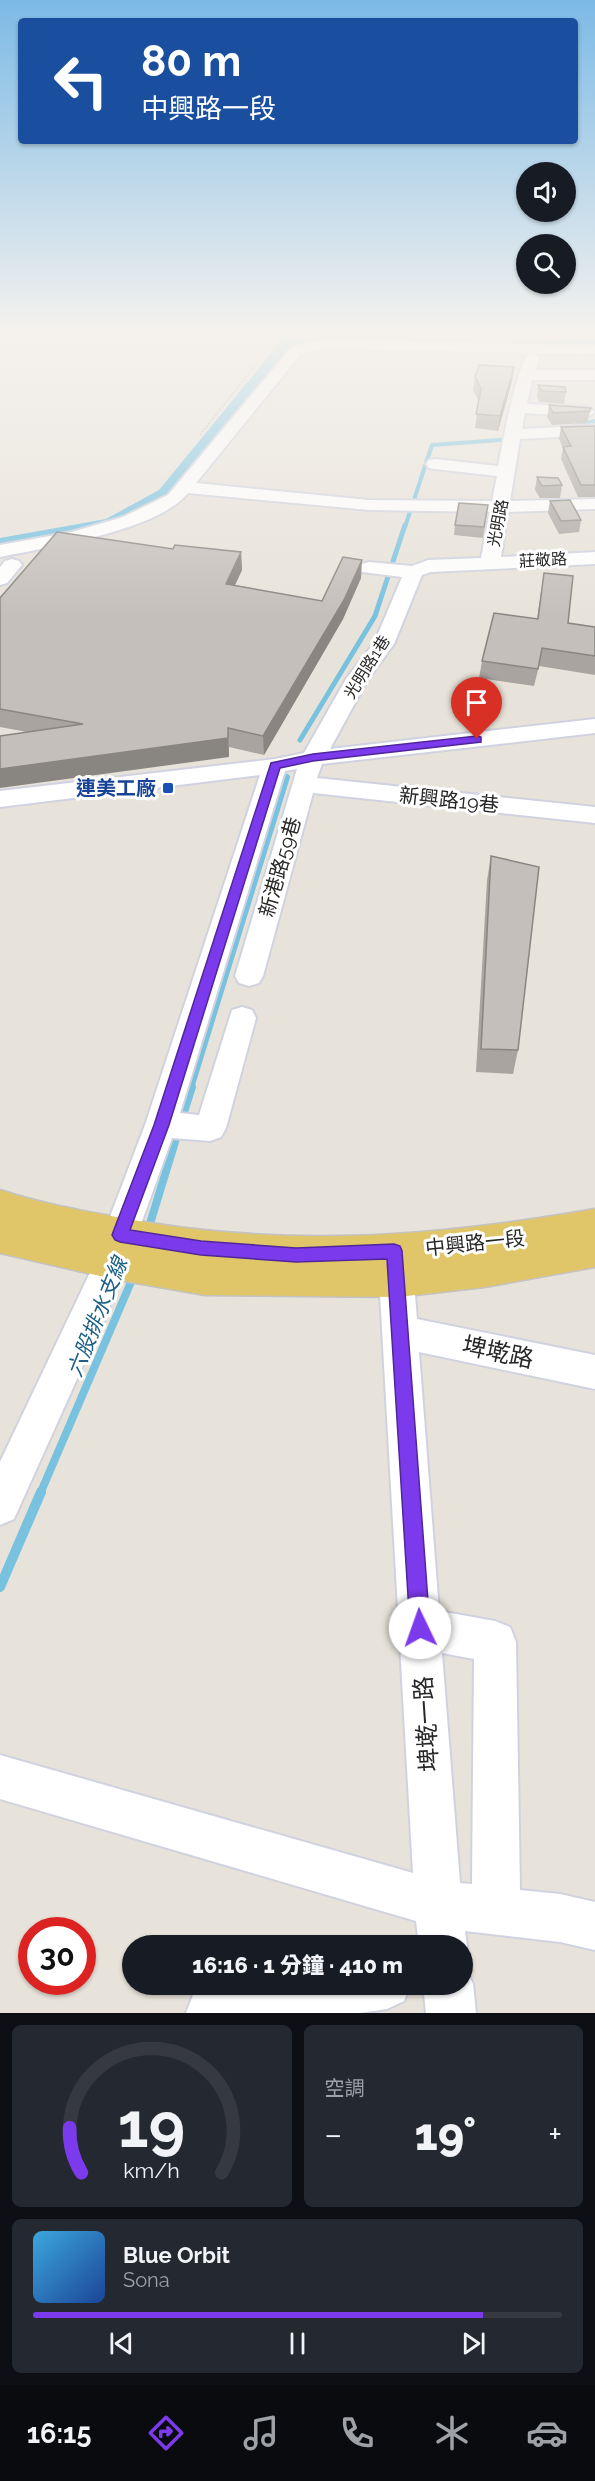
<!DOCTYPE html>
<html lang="zh-TW">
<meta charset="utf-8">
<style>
body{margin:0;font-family:Raleway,"Noto Sans TC",sans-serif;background:#242831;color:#f1f3f6;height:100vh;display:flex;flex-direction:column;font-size:22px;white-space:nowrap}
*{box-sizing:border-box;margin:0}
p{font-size:20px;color:#9ea1a6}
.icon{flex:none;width:33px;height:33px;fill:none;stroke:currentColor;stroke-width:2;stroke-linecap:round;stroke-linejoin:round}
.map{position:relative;height:2013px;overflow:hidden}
.drawer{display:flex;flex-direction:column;gap:12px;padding:12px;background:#0d0f14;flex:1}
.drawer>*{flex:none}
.hud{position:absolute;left:18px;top:18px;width:560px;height:126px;border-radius:6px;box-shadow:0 2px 4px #0004;background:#1a4fa0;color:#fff;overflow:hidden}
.controls{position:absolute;left:516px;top:162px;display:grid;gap:12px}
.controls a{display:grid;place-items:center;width:60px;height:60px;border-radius:50%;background:#171b24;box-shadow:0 2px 4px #0004;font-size:30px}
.speed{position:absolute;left:18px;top:1917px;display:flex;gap:12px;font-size:30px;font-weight:700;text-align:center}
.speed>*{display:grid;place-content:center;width:78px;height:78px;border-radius:50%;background:#171b24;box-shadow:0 2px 4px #0004;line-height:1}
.speed .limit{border:9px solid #d22;background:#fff;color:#111}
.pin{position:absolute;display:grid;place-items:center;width:51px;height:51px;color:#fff;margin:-62px -26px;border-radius:50% 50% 50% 0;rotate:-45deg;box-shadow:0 0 6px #0007}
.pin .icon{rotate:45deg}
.me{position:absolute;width:66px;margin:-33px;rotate:357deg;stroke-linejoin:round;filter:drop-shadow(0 0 4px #0008)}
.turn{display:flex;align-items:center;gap:21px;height:126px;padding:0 24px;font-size:27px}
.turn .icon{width:78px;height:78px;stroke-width:2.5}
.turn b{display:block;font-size:42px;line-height:51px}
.big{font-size:45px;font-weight:800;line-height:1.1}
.drawer .tile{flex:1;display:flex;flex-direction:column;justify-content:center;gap:9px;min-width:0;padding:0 21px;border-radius:9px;background:#242831}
.drawer .dial{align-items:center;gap:0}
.dial svg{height:156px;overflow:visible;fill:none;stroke:#363941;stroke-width:7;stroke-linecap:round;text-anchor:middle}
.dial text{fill:#f1f3f6;stroke:none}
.song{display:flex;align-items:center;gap:18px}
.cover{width:72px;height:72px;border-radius:9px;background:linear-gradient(135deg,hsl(200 70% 55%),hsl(220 70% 35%))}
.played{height:6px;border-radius:3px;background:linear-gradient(90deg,#7c3aed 85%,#363941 85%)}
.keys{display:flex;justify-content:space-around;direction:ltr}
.heat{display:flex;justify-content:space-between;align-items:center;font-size:33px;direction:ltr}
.drawer .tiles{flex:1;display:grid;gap:12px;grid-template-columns:1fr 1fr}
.tile:last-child{grid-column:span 2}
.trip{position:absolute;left:122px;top:1935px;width:351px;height:60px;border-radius:30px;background:#171b24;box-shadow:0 2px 4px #0004;font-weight:800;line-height:60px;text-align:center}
.tab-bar{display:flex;height:96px;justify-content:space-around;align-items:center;background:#090b0e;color:#9ea1a6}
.tab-bar .icon{width:42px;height:42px}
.tab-bar .on{color:#7c3aed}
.tab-bar b{font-size:27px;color:#f1f3f6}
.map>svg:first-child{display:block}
</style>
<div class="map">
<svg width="595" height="2013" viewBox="0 0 595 2013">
<rect width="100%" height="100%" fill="#e8e3da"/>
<!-- water -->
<path fill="#78c2e0" d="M264,334L313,339L595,340V347L305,345L164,500L124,521L0,548V538L106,519L159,490L282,340Z"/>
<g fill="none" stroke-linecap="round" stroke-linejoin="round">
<!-- stream-far4 -->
<g stroke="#78c2e0" stroke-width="4">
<path d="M567,428L595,421"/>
<path d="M405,527L432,445L512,439"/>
</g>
<!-- stream-far3 -->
<path stroke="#78c2e0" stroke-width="5" d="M300,740L375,616L405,525"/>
<!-- stream-far2 -->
<path stroke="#78c2e0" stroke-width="6" d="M191,1088L287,777"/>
<!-- stream-far1 -->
<g stroke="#78c2e0" stroke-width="8">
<path d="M181,1121L192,1087"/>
<path d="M148,1230L178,1132"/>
<path d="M40,1494L134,1275"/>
</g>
<!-- stream -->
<path stroke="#78c2e0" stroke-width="10" d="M0,1587L41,1492"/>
<!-- minor casing -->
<g stroke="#d0d3df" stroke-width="4">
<g id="minor">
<path d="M330,340L595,346V354L534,353L539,357L536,370H595V380H532L527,404L587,407L595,412L587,417L525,413L522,429L595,425V435L520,439L510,501L595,499V509L508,512L501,557L595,552V564L431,572L422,575L394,644L367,681L330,749L595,719V733L322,764L317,778L595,807V823L313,793L263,976L259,983L249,986L239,983L235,976L297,769L285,771L180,1113L199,1115L232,1010L242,1007L252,1010L256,1018L226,1128L221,1137L210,1141L172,1138L137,1235L130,1261L14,1519L0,1525V1462L96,1260L103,1235L145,1125L260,775L0,807V791L275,759L304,753L346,679L374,643L402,577L362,572L359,568L362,564L369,562L412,566L428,560L481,558L490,512L369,510L188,493C157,531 49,547 0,557V545L72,532L123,517L168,495L290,349L306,343ZM330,348L531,353C517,358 502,448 498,466L435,459L429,460L426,464L429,468L435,469L497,476L492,501L369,500L196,483L300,355L309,351Z"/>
<path d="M12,559L19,561L22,565L7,583L0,585V567L5,561Z"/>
<path d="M395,1244L407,1248L412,1259L417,1319L595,1355V1389L419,1352L439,1611L495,1621L510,1627L516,1642L520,1890L560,1894L595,1902V1950L560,1942L465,1931L467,1946L462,1958V1946H419L416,1921L0,1799V1755L413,1873L378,1259L383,1248ZM442,1653L474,1659L472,1884L460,1883Z"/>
<path d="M462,1965L465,1967L473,1984L476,2013H426L423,1984H462Z"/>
<path d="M233,1984H411L404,2001L387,2009L360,2013H186L193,1995L211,1988Z"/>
</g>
</g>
<!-- major casing -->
<g stroke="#c3c3c3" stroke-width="3">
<path id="major" d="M0,1190C36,1202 73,1209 111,1216C278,1249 428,1238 595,1209V1267L485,1287L398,1297L205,1295L113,1279L0,1253Z"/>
</g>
<!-- path -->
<path stroke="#c3c3c3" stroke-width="2" stroke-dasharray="2 1.5" stroke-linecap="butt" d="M200,435L268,349L279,344"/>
<!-- minor -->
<use href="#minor" fill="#fff" fill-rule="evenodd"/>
<!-- major -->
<use href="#major" fill="#e0c668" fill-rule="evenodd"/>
</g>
<!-- wall -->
<g fill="#a9a4a0">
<path d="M514,367L512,381L498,431L475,428L479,401L473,390L475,376Z"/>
<path d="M538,385L566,392L564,404L540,402L537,397Z"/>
<path d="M549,405L591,408L587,423L552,425L547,417Z"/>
<path d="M595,426V497H578L561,459L563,448L559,439L561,427Z"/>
<path d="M537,477L562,485L560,498H540L535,490Z"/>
<path d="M550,501L581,520L579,532L559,534L548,513Z"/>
<path d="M488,505L483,538L454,535L455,525Z"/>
<path d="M241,552L242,570L235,585L322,601L361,578L343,619L264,755L229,747V757L27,732L0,727V598Z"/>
<path d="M544,573L568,623L595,627V675L539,666L534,686L479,678L482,661L537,619Z"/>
<path d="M491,856L518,1050L513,1074L476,1072L487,880Z"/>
</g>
<!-- shaded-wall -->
<g fill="#898682">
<path d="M514,367L512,381L498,431L500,416Z"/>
<path d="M241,552L242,570L227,602L226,584Z"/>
<path d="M362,560L361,578L343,619L264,755L263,736Z"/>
<path d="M228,728L229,757L0,788V769Z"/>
</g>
<!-- building -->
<g fill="#c4bfba" stroke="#898682" stroke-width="1.5">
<path d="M479,365L514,367L500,416L476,414L481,389L475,376Z"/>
<path d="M538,385L565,387L566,392L542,391Z"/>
<path d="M549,405L591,408L590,411L553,413Z"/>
<path d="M595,426V485H581L563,447L571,446L561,427Z"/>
<path d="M537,477L558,478L562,485L542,486Z"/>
<path d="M570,500L581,520L561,521L550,501Z"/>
<path d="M459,503L488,505L484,527L455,525Z"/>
<path d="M57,532L173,549L175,545L241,552L226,584L322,601L343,557L362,560L344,600L263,736L228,728V738L0,769V736L83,724L0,709V598Z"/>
<path d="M544,573L573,576L568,623L595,627V656L542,648L538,669L482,661L494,613L538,619Z"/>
<path d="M491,856L539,867L518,1050L481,1049Z"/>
</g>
<!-- sky -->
<linearGradient id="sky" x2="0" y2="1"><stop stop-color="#7bbae5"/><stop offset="0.54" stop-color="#f5f2ee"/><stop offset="1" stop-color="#f5f2ee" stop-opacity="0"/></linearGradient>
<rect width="595" height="616" fill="url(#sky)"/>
<!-- route -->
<path fill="#7c3aed" stroke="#51269a" stroke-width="1.5" d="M477,736L481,737V742L313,761L280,768L169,1125L130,1230L201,1241L296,1248L394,1244L400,1246L402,1251L430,1628L427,1635L420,1638L413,1635L410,1628L387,1259L296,1262L201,1255L120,1242L115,1240L112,1235L154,1125L271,763L313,754Z"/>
<!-- markers -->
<rect fill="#1a4fb4" stroke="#fff" stroke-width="2" x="162" y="782" width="12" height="12" rx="3"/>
<g text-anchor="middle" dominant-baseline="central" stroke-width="6" stroke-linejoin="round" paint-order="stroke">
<!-- far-street labels -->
<g font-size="16" fill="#272727" stroke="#fff">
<text transform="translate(498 523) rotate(-79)">光明路</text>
<text transform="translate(543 560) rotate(-3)">莊敬路</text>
<text transform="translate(367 667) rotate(-58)">光明路1巷</text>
</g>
<!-- transit labels -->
<g font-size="20" font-weight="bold" fill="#164399" stroke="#fff" text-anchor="end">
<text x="156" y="788">連美工廠</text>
</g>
<!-- street labels -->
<g font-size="20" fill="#272727" stroke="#fff">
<text transform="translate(449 800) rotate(6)">新興路19巷</text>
<text transform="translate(280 867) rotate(-74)">新港路59巷</text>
<text transform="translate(475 1243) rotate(-6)">中興路一段</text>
</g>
<!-- water labels -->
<g font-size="21" font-style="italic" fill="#1c6087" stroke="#fff">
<text transform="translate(97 1317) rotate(-68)">六股排水支線</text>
</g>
<!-- near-street labels -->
<g font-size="24" fill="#272727" stroke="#fff">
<text transform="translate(498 1352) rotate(12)">埤墘路</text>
<text transform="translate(426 1724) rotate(-94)">埤墘一路</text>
</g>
</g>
</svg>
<div class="controls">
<a><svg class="icon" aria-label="sound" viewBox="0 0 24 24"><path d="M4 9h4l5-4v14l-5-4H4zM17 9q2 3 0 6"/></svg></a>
<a><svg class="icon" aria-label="search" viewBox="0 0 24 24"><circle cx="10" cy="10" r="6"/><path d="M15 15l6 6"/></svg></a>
</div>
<div class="speed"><div class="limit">30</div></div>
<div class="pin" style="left:477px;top:739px;background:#d93025"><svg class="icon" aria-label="arrive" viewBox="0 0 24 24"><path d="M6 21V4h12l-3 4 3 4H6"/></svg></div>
<svg class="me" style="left:420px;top:1628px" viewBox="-20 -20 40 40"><circle r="19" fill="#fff"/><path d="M0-13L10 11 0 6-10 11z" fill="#7c3aed"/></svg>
<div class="trip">16:16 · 1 分鐘 · 410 m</div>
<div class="hud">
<div class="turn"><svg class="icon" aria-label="left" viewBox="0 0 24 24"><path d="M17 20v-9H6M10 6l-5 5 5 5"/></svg><div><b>80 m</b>中興路一段</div></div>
</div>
</div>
<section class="drawer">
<div class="tiles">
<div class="tile dial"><svg viewBox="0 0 100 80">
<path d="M14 69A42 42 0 1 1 86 69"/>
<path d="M14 69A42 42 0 0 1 8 46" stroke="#7c3aed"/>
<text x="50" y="56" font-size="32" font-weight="700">19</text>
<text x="50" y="72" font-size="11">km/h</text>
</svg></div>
<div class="tile"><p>空調</p>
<div class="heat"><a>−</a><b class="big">19°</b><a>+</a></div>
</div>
<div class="tile">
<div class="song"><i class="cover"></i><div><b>Blue Orbit</b><p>Sona</p></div></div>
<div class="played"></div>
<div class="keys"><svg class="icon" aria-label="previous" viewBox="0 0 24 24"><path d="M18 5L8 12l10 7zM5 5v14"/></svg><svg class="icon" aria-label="pause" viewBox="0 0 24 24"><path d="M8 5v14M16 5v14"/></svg><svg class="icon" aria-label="next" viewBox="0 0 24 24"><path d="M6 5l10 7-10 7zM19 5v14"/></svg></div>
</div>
</div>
</section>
<nav class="tab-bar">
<b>16:15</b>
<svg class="icon on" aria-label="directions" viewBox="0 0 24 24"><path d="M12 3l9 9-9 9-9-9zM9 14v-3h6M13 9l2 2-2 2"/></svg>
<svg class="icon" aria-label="music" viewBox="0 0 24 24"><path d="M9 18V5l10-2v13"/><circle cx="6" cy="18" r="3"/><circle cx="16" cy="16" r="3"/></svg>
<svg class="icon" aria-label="phone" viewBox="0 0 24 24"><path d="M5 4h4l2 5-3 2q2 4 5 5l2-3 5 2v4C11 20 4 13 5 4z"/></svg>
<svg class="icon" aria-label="climate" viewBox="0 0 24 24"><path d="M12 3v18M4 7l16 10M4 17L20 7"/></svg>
<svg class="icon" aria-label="car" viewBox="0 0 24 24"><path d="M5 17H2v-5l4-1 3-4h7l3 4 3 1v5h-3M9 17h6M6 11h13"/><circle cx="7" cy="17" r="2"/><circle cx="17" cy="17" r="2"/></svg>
</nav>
